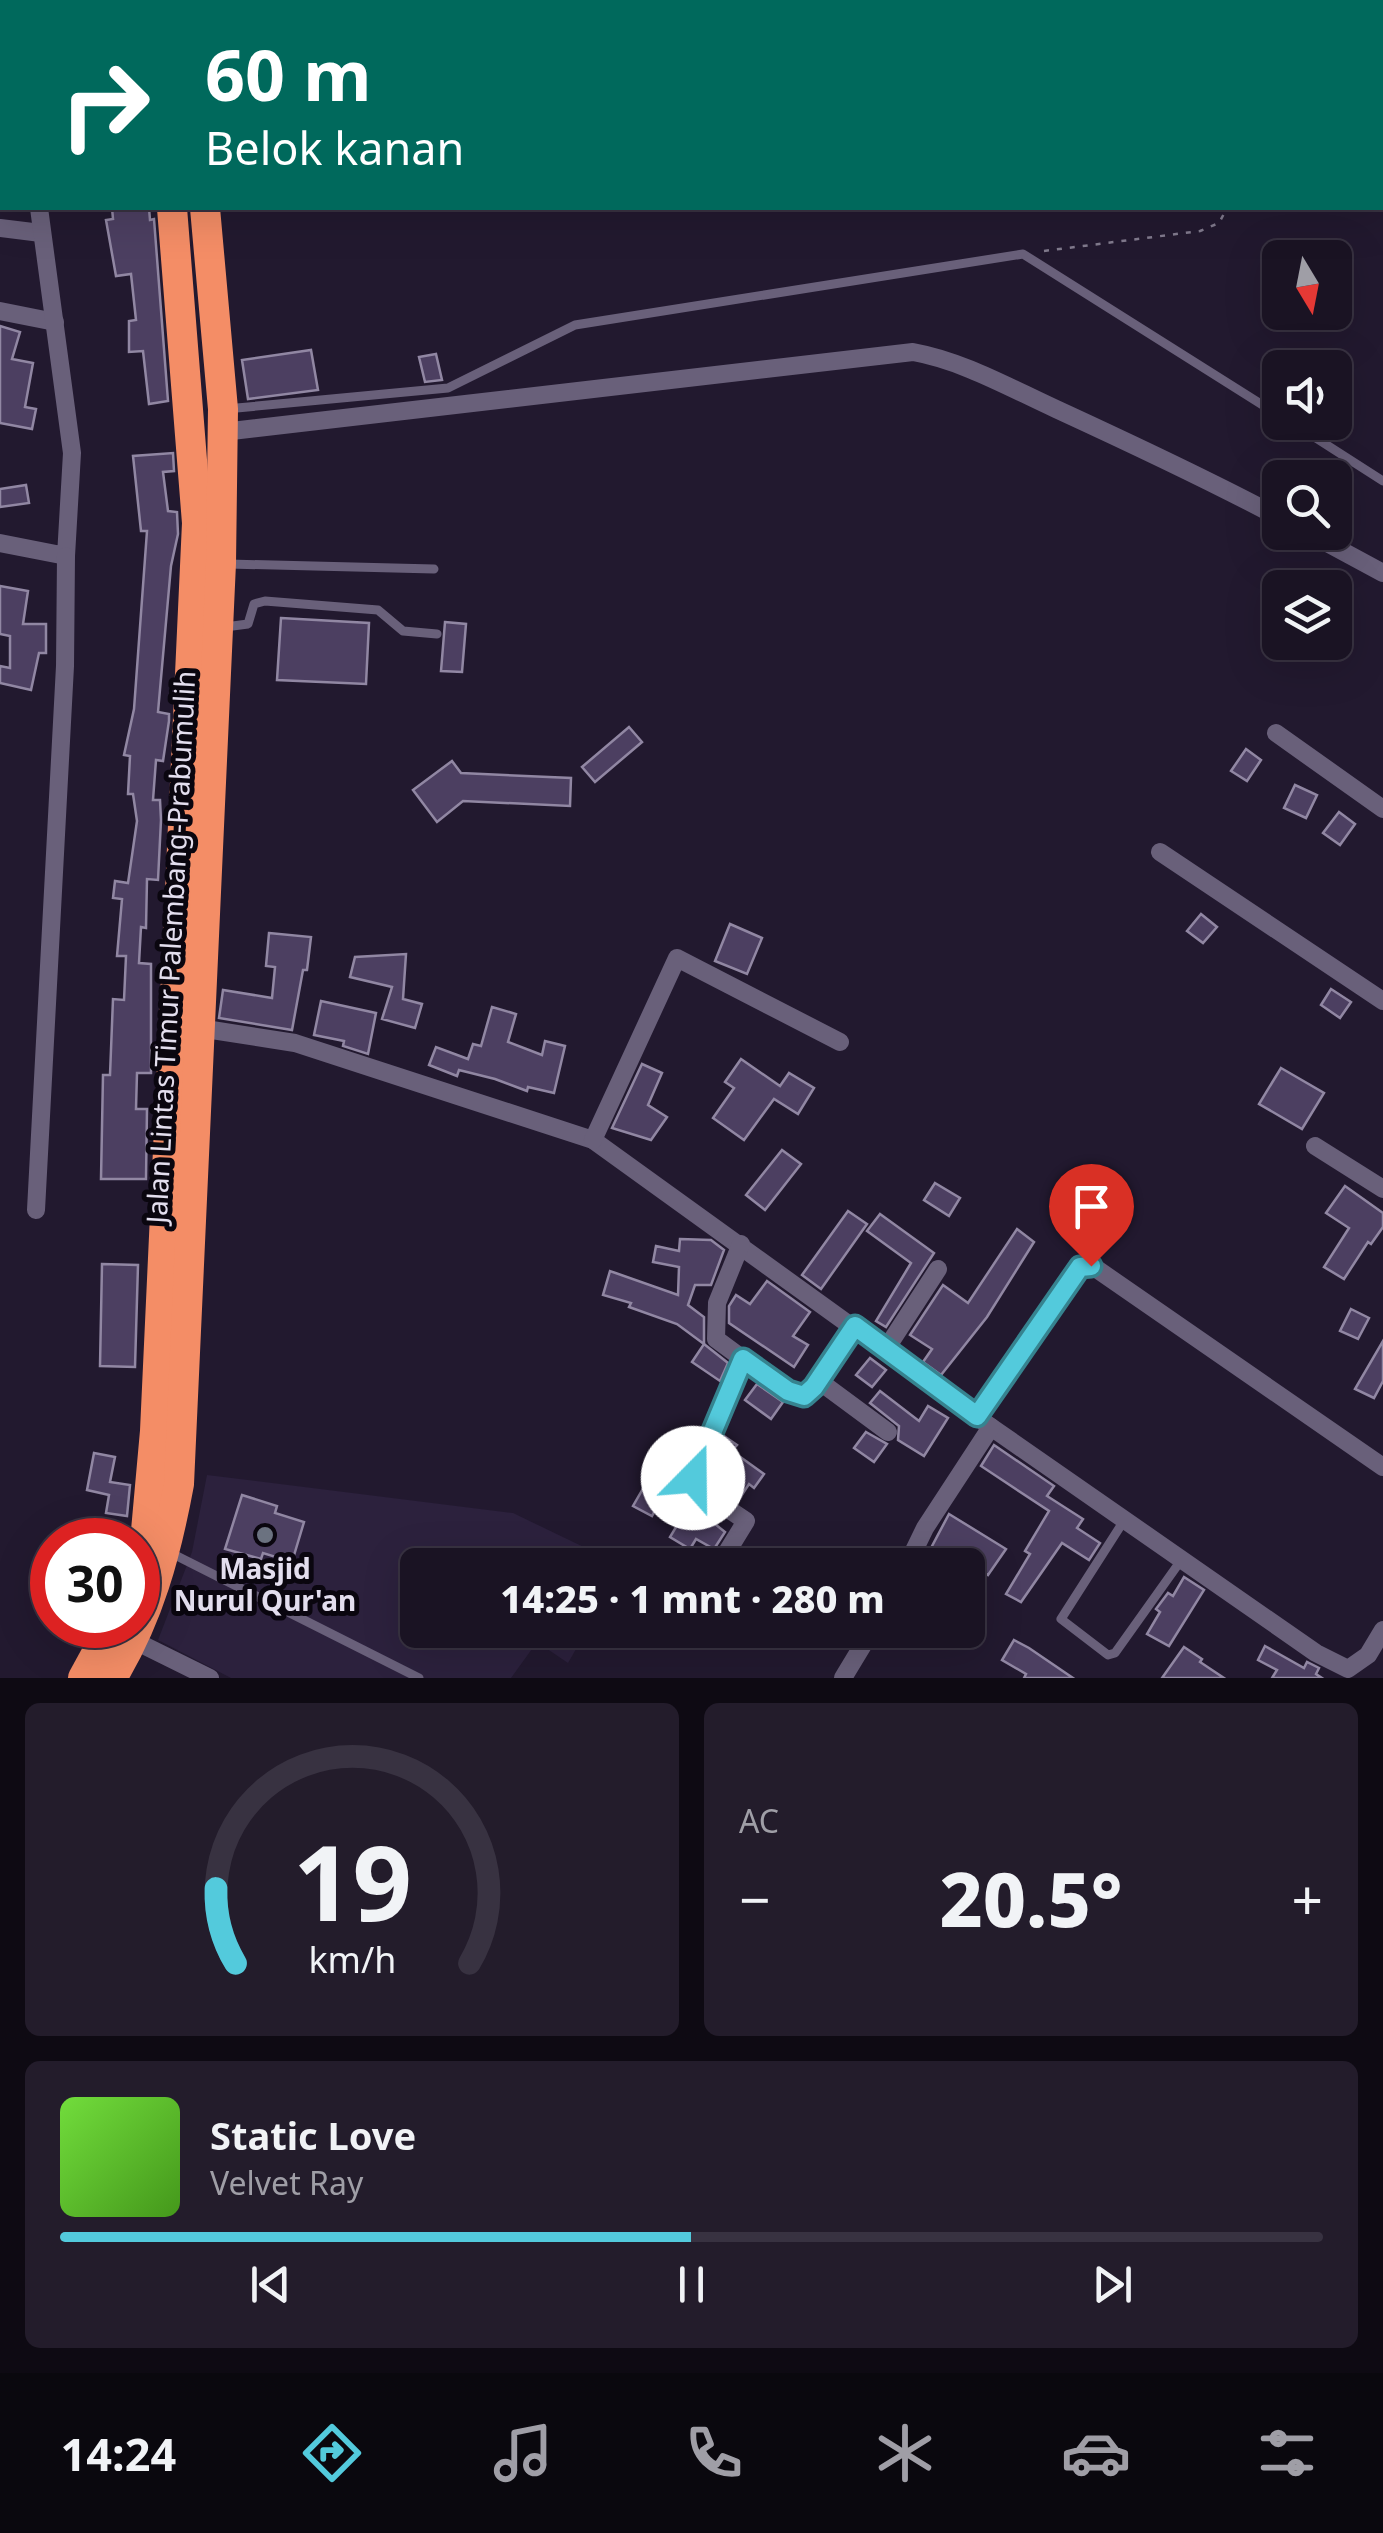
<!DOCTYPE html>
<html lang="id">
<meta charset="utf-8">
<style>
body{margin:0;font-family:"Noto Sans",sans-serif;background:#231c2b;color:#f1f3f6;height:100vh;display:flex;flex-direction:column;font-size:38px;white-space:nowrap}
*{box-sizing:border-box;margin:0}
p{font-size:32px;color:#9f9ea6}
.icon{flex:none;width:55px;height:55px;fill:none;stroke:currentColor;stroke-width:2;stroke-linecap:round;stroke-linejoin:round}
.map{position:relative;height:1678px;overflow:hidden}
.side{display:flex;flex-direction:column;gap:25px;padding:25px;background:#0e0a13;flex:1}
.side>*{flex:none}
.banner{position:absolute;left:0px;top:0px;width:1385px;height:210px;box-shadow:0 10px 40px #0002,0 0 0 2px #383241;background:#00695c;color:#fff;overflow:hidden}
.needle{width:65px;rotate:170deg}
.buttons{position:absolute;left:1262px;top:240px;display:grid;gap:20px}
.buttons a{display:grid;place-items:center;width:90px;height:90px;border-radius:15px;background:#1a1323;box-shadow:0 10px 40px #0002,0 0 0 2px #383241;font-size:50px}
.speed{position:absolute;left:30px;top:1518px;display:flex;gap:20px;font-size:50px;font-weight:700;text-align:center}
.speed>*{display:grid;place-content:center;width:130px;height:130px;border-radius:50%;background:#1a1323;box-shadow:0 10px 40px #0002,0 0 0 2px #383241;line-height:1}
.speed .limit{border:15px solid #d22;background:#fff;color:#111}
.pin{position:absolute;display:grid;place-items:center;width:85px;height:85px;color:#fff;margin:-102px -42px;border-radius:50% 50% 50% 0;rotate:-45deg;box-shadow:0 0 10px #0007}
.pin .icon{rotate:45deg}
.me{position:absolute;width:110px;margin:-55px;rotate:22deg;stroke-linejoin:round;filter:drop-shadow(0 0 8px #0008)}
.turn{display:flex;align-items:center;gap:35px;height:210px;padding:0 40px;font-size:45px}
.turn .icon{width:130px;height:130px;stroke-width:2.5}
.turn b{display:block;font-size:70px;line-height:85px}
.big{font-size:75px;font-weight:800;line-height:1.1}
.side .card{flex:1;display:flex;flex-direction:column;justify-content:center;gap:15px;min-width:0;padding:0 35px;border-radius:15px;background:#231c2b}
.side .dial{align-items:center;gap:0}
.dial svg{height:260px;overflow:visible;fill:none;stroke:#383241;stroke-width:7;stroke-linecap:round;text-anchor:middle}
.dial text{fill:#f1f3f6;stroke:none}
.song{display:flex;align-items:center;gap:30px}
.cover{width:120px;height:120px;border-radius:15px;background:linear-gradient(135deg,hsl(100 70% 55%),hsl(100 70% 35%))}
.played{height:10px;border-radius:5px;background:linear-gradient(90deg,#53cadc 50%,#383241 50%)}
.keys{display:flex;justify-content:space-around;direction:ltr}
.heat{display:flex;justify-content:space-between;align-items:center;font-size:55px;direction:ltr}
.side .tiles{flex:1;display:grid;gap:25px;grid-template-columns:1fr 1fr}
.card:last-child{grid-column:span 2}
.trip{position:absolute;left:400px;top:1548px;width:585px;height:100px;border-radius:15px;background:#1a1323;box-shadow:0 10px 40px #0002,0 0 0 2px #383241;font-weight:800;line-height:100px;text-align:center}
.menu{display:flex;height:160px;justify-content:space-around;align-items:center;background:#0a080e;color:#9f9ea6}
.menu .icon{width:70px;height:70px}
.menu .active{color:#53cadc}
.menu b{font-size:45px;color:#f1f3f6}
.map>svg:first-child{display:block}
</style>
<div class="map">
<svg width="1383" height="1678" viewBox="0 0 1383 1678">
<rect width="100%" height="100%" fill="#22192f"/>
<!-- built -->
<path fill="#2c213d" d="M207,1475L513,1513L621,1565H418V1630H587L568,1663L537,1642L511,1678H231L158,1640L192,1552Z"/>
<!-- building -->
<g fill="#4c3f61" stroke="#9187a3" stroke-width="2.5">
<path d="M112,208H149L150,220L154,219L168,401L149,404L143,351L129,352V321L136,320L131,274L116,276L106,220L113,219Z"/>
<path d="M0,326L20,332L12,359L33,363L25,407L36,409L32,429L0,423Z"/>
<path d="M311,350L318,390L248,399L242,360Z"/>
<path d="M436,354L442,380L425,382L419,357Z"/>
<path d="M173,453L174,471L163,472L168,511L177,512L178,534L171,566L158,712L169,714V721L163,761L156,760L153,800H160L161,820L158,880L147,879L146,928L141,927L139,963L151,964V1073H137L136,1109H147L146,1179H101L103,1075H110L113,999L124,1000L126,956H117L122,899L113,898L115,881L128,883L137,821L133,794H128L130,756L124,755L134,709L147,531H141L133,456Z"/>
<path d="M26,485L29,503L0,507V489Z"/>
<path d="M0,586L28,591L23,624H46V653H39L31,690L0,683V666L10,668V636L0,634Z"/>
<path d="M281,618L369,623L366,684L277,680Z"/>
<path d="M445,622L466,624L462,672L441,671Z"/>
<path d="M629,727L642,742L595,782L582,767Z"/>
<path d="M1246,749L1261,760L1247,781L1231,771Z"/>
<path d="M452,761L461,773L571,778L570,806L463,801L437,822L413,790Z"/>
<path d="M1295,785L1317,795L1306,818L1284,808Z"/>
<path d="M1339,812L1355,824L1340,845L1323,833Z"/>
<path d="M1201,914L1217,927L1203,943L1187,931Z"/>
<path d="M730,924L762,938L747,974L715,961Z"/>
<path d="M269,933L311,937L307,970H303L292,1030L219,1018L223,990L272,998L275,967L266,966Z"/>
<path d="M406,954L403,999L422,1004L415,1028L382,1019L392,987L350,977L355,957Z"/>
<path d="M1331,989L1351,1002L1340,1018L1321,1005Z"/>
<path d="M321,1001L376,1013L368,1054L343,1046L344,1041L314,1035Z"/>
<path d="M492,1007L516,1014L508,1042L542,1055L545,1041L565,1046L554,1093L528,1087L527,1091L495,1079L459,1070L457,1076L429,1065L436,1047L468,1059L473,1044L481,1046Z"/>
<path d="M741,1059L780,1086L789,1073L814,1088L798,1114L774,1099L744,1140L713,1118L734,1088L725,1082Z"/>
<path d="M642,1064L662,1073L648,1105L667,1117L651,1140L612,1128Z"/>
<path d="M1281,1068L1324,1093L1302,1129L1259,1104Z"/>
<path d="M782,1150L801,1164L765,1210L746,1195Z"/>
<path d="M935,1183L960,1198L949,1216L924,1200Z"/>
<path d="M1345,1186L1383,1213V1227L1371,1244L1368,1242L1344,1279L1324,1267L1349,1228L1326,1213Z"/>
<path d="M848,1211L867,1224L821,1289L802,1275Z"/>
<path d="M880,1214L934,1253L886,1327L876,1321L911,1263L867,1231Z"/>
<path d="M1017,1229L1034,1242L987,1317L941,1375L923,1362L932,1349L910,1335L943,1285L968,1303Z"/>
<path d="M680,1239L711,1240L724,1250L711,1285H695L688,1305L704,1317V1344L677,1324L629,1307L631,1303L603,1295L610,1271L678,1295L679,1267L653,1262L656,1246L679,1251Z"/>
<path d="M102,1264L138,1265L135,1367L100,1366Z"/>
<path d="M767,1281L810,1312L793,1336L808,1345L794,1367L729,1323V1306L736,1295L750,1304Z"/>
<path d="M1351,1309L1369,1318L1358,1339L1340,1331Z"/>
<path d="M1383,1341V1381L1374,1398L1355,1389Z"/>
<path d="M704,1344L728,1363L720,1381L692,1362Z"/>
<path d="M870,1358L886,1370L872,1387L856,1375Z"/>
<path d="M757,1384L783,1402L771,1419L745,1400Z"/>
<path d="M880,1391L919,1421L928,1406L948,1418L924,1456L898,1440L899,1426L870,1403Z"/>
<path d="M866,1432L887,1444L874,1462L854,1448Z"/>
<path d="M724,1436L737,1445L732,1451L764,1474L754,1488L749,1484L738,1501L707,1479L718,1462L714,1460Z"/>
<path d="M994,1445L1054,1486L1047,1496L1083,1519L1077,1528L1100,1543L1089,1560L1062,1543L1021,1602L1006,1594L1030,1554L1025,1551L1049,1511L981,1466Z"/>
<path d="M94,1453L115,1457L110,1482L130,1485L127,1516L106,1513L109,1495L87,1490Z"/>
<path d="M648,1480L666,1490L652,1516L633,1506Z"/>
<path d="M242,1495L277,1506L275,1513L304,1522L292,1562L263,1553L261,1559L225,1549Z"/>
<path d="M690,1504L725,1532L714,1549L696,1539L690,1549L670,1537Z"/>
<path d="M949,1514L1006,1549L988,1575L973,1565H922Z"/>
<path d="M1184,1577L1204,1590L1169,1646L1147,1634L1160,1612L1156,1609L1168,1593L1173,1596Z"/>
<path d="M1014,1640L1029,1648L1073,1678H1024L1026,1674L1002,1660Z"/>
<path d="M1265,1646L1304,1668L1307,1662L1319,1668L1316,1674L1322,1678H1272L1277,1670L1258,1660Z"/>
<path d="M1184,1647L1202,1659L1200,1662L1224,1678H1162Z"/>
</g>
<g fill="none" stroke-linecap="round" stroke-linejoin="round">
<!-- path -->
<g stroke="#817a8d" stroke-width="2.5" stroke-dasharray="5 8" stroke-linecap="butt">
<path d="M1382,89H1383"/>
<path d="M1044,251L1200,231L1219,223L1227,208"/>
</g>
<!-- lane -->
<g stroke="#69607a" stroke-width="9">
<path d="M226,409L448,388L575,325L1023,254L1280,416"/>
<path d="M1291,422L1383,481"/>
<path d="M229,564L434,569"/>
<path d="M225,627L248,624L254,604L265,601L378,610L403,631L437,634"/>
<path d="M1125,1519L1061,1619L1108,1655L1115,1653L1182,1559"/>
<path d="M169,1552L419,1678"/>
</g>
<!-- street -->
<g stroke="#69607a" stroke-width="18">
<path d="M32,2V0"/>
<path d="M0,228L41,233"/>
<path d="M0,311L55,322"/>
<path d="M223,432L913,352C963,361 1010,388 1056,409C1132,444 1207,479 1280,518"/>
<path d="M1307,532L1383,573"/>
<path d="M0,543L66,556L72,453L39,208"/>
<path d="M1276,733L1383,809"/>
<path d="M1160,852L1383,1001"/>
<path d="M199,1028L295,1043L593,1140L991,1427L1316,1653L1348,1669L1368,1655L1383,1630"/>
<path d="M593,1140L677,958L840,1042"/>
<path d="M1315,1146L1383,1189"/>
<path d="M36,1210L65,666L66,556"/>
<path d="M886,1349L938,1269"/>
<path d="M743,1359L788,1391L804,1396L814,1387L855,1326"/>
<path d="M819,1381L888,1432"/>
<path d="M977,1416L1080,1267L1091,1265L1383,1467"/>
<path d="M719,1565L746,1521L697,1488L693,1478L743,1359L716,1339L717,1303L741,1244"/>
<path d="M907,1565L925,1528L991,1427"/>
<path d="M135,1641L210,1678"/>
<path d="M843,1678L872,1630"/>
</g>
<!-- highway -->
<g stroke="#f48d66" stroke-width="30">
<path d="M156,0L157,2"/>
<path d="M188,0V2"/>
<path d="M138,1562L145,1542L155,1431L197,523L172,208"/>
<path d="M83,1678L112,1625"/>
<path d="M112,1678C149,1617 166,1554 179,1484L221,563L223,409L205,208"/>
</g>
</g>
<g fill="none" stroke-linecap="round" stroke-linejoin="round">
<!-- route casing -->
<g stroke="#36838f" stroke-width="25">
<path id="route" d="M693,1478L743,1359L788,1391L804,1396L814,1387L855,1326L977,1416L1080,1267L1091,1266"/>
</g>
<!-- route -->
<use href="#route" stroke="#53cadc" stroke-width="18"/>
</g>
<!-- markers -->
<circle fill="#6b7280" stroke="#0a060f" stroke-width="4" cx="265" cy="1535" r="10"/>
<g text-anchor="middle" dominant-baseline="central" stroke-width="10" stroke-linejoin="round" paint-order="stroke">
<!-- street labels -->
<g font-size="28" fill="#e3deee" stroke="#0a060f">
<text transform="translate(170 947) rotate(-87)">Jalan Lintas Timur Palembang-Prabumulih</text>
</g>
<!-- poi labels -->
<g font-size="28" font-weight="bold" fill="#e3deee" stroke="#0a060f">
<text x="265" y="1568">Masjid<tspan x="265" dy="32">Nurul Qur'an</tspan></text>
</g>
</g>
</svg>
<div class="buttons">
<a><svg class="needle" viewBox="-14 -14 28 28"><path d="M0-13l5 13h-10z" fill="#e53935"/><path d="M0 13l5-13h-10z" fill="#9f9ea6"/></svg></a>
<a><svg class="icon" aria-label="sound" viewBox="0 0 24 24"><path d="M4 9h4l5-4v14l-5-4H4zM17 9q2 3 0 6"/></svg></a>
<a><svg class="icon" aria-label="search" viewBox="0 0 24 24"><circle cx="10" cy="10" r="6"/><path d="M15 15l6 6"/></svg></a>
<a><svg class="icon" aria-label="layers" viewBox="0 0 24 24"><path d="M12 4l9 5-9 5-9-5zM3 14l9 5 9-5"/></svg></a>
</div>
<div class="speed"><div class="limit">30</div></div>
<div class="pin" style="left:1091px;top:1266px;background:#d93025"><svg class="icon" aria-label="arrive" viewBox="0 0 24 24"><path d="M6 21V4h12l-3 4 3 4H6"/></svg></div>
<svg class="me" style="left:693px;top:1478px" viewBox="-20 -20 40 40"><circle r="19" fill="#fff"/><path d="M0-13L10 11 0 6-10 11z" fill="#53cadc"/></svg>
<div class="trip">14:25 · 1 mnt · 280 m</div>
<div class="banner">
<div class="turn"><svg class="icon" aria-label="right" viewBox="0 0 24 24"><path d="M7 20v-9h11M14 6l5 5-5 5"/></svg><div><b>60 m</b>Belok kanan</div></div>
</div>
</div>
<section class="side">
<div class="tiles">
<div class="card dial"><svg viewBox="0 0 100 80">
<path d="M14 69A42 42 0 1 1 86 69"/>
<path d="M14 69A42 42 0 0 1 8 46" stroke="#53cadc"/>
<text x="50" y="56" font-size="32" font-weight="700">19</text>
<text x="50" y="72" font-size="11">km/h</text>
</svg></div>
<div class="card"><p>AC</p>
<div class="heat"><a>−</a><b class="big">20.5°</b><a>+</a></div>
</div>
<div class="card">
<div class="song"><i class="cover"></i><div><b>Static Love</b><p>Velvet Ray</p></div></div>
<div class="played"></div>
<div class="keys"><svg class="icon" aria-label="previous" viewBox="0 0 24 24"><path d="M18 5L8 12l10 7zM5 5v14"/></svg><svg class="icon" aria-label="pause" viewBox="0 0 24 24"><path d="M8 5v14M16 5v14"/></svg><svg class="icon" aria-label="next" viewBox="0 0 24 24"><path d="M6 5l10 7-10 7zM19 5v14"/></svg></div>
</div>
</div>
</section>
<nav class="menu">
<b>14:24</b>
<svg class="icon active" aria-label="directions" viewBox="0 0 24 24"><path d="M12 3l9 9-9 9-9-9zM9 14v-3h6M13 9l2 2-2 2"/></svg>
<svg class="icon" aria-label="music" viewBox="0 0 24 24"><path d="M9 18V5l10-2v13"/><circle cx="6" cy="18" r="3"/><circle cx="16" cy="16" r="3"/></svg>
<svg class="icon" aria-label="phone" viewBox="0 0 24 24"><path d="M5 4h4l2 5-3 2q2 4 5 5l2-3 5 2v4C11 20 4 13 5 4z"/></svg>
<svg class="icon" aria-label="climate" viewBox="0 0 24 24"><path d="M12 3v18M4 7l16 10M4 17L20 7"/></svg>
<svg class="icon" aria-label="car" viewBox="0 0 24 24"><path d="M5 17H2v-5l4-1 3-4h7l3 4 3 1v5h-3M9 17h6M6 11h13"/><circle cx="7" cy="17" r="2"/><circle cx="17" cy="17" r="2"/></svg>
<svg class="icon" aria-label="filters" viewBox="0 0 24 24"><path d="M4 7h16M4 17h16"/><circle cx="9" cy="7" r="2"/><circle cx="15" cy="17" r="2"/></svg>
</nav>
